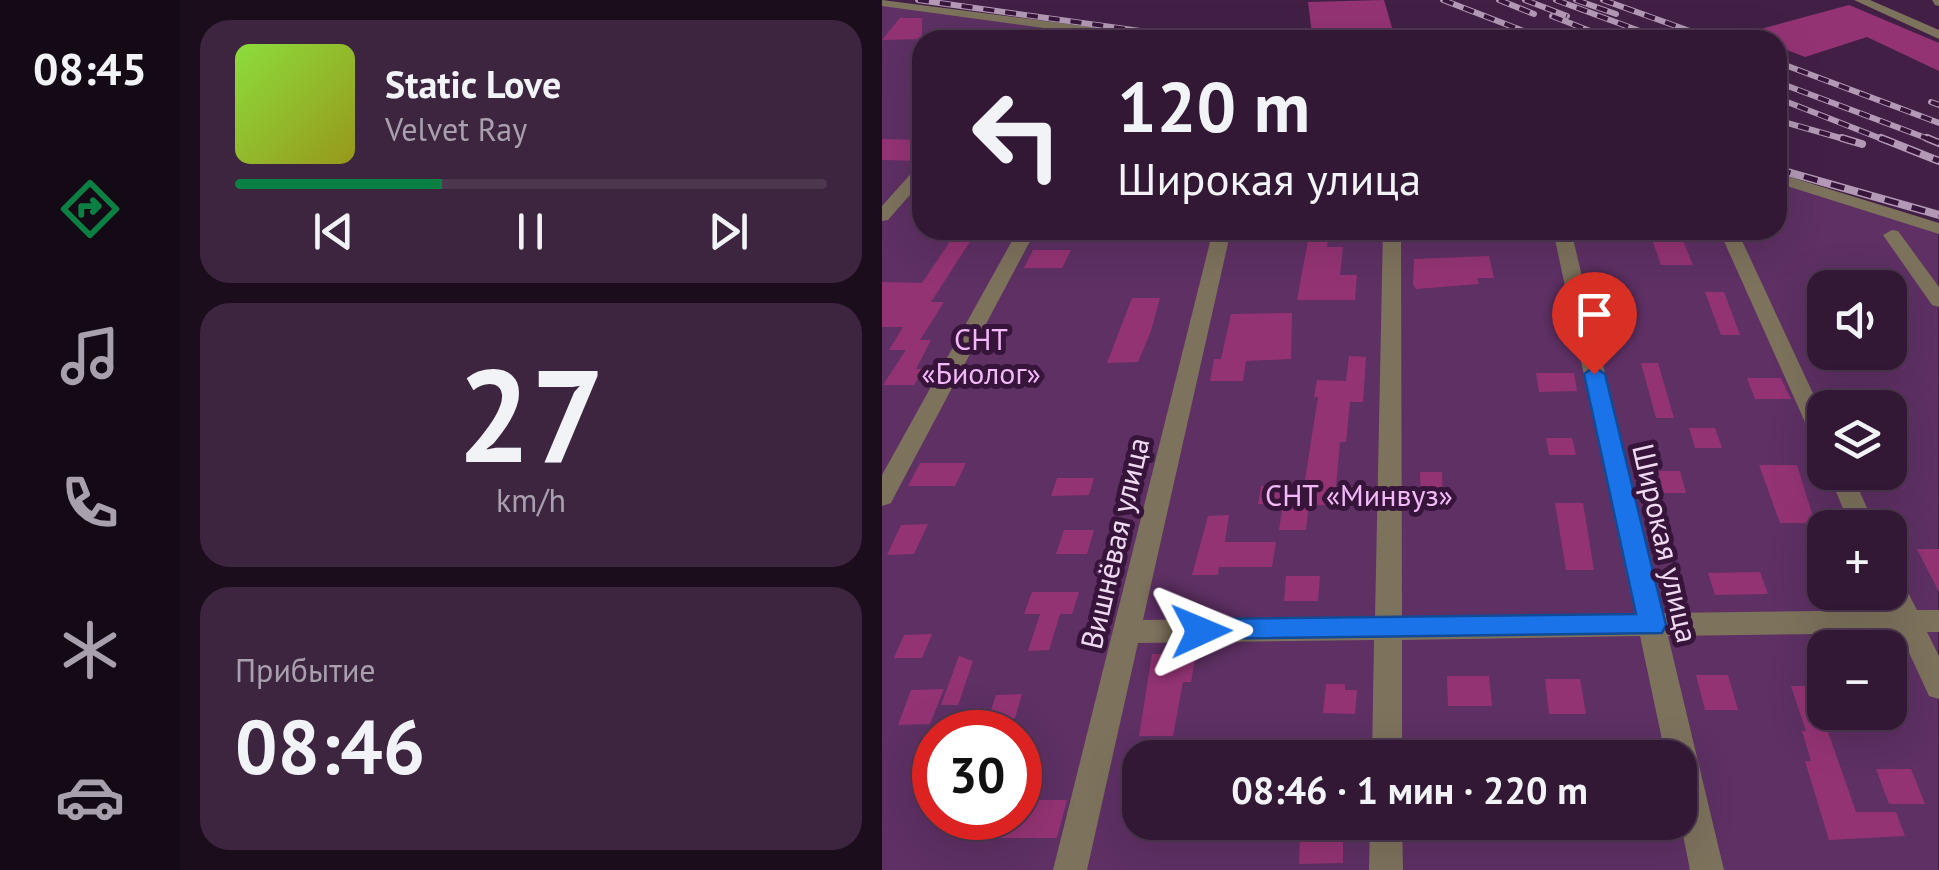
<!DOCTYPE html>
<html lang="ru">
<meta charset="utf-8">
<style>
body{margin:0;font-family:"PT Sans",sans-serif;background:#3d2540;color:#f1f3f6;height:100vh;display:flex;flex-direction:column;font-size:38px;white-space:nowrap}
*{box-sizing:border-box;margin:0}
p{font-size:32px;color:#a8a0ac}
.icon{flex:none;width:55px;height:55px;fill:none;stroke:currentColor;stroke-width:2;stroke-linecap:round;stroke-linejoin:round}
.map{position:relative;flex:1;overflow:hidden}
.sheet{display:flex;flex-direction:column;gap:20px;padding:20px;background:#1c0d1d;width:702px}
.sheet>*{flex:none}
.hud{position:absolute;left:30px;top:30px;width:875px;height:210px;border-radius:30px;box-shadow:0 10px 40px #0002,0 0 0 2px #4d374f;background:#321834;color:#f1f3f6;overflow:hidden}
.controls{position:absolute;left:925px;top:270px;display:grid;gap:20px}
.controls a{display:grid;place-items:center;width:100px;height:100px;border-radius:20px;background:#321834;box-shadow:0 10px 40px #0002,0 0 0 2px #4d374f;font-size:50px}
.speed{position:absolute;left:30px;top:710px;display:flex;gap:20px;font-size:50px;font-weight:700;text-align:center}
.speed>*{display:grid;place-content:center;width:130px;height:130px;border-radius:50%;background:#321834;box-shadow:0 10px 40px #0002,0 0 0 2px #4d374f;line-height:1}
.speed .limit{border:15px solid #d22;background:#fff;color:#111}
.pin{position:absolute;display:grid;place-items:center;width:85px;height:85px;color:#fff;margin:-102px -42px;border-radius:50% 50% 50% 0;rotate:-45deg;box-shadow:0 0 10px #0007}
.pin .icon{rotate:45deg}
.me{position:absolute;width:110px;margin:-55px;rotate:89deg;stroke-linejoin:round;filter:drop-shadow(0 0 8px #0008)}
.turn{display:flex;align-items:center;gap:35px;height:210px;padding:0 40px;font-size:45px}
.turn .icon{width:130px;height:130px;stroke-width:2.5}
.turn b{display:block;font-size:70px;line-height:85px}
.big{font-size:75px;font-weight:600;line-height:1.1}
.sheet .card{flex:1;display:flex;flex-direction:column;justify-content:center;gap:15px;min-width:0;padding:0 35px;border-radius:30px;background:#3d2540}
.sheet .dial{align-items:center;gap:0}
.dial b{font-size:130px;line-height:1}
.song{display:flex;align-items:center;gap:30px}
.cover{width:120px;height:120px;border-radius:15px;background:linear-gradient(135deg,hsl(90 70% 55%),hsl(60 70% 35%))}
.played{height:10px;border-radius:5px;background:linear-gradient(90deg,#0b8043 35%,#4d374f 35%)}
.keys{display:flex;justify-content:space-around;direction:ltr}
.trip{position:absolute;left:240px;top:740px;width:575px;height:100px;border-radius:30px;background:#321834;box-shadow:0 10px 40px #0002,0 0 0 2px #4d374f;font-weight:600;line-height:100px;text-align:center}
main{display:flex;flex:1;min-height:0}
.tab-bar{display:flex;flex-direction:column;width:180px;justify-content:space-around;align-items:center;background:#140a15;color:#a8a0ac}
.tab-bar .icon{width:70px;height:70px}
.tab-bar .current{color:#0b8043}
.tab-bar b{font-size:45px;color:#f1f3f6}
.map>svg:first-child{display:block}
</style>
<main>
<nav class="tab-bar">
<b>08:45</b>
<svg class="icon current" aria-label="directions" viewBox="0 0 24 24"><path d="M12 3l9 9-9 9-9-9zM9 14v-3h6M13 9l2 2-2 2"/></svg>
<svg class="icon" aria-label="music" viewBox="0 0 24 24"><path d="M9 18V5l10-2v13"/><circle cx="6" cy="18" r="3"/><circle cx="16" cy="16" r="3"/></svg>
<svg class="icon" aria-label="phone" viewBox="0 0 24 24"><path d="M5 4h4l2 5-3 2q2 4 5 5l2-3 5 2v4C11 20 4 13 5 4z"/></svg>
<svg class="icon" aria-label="climate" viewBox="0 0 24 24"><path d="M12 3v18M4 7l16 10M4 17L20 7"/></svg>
<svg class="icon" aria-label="car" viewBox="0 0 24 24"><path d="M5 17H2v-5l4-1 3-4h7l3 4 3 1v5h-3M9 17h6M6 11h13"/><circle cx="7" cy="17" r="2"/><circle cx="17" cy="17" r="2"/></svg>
</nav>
<section class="sheet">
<div class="card">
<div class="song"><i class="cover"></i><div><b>Static Love</b><p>Velvet Ray</p></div></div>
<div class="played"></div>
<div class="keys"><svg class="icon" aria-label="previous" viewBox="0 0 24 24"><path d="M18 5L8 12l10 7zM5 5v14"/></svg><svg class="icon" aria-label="pause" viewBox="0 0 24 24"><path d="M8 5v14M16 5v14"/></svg><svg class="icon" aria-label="next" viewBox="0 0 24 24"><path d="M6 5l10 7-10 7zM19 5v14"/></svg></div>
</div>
<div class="card dial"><b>27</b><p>km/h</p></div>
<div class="card"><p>Прибытие</p><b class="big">08:46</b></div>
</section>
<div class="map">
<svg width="1057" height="870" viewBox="0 0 1057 870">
<rect width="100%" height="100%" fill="#422046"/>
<!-- green -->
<path fill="#5e3064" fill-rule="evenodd" d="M0,3L279,40H40V230H895V178L1056,229V870H0ZM942,288H1008V352H942ZM942,408H1008V472H942ZM942,528H1008V592H942ZM942,648H1008V712H942ZM52,732H138V818H52ZM258,758H798V822H258Z"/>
<!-- building -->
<g fill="#943374">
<path d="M502,0L511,31L430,34L426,2Z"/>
<path d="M967,5L1057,43V71L985,37L923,57L895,46V40L864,33Z"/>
<path d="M18,18H40V39L0,40Z"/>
<path d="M0,139L40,140V161L0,160Z"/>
<path d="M428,230H447L445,247H461L458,275H475L473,300H415Z"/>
<path d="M767,231H797L811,265H779Z"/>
<path d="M69,240H89L49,302H62L38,340H49L34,369H42L32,385H1L24,350H7L21,327H0V282L40,283Z"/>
<path d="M151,250H189L180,268H142Z"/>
<path d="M607,256L612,278H595L597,284L534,289L531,284L532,259Z"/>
<path d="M823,292H842L858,335H839Z"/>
<path d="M250,298H278L269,331L256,362L225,363Z"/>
<path d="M410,313L409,359L364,361L361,381H328L332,359H339L349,314Z"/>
<path d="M467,356L484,357L481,402H468L464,442H458L454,486H474L473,505H427L424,530H397L401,504H376L379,486H422L436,397H432L435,380L464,381Z"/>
<path d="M759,363H776L792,418H774Z"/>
<path d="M654,373H692L695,391L657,392Z"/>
<path d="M865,378H899L909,399H873Z"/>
<path d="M807,428H833L840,448H813Z"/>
<path d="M664,438H690L694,455H667Z"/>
<path d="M38,463H84L73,486H26Z"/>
<path d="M877,465H915L933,523H898Z"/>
<path d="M776,471H798L804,493H782Z"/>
<path d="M538,472H560L561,498H539Z"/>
<path d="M175,478H212L207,495L169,496Z"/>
<path d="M673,503H701L712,570H684Z"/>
<path d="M347,515L343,542H394L390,567H337L336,575H310L326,516Z"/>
<path d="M46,524L32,554L5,555L19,525Z"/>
<path d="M182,530H212L205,554H174Z"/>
<path d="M1035,549H1057V592Z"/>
<path d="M878,572L886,594L833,595L826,573Z"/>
<path d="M404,576H438L436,601H402Z"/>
<path d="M150,592H197L190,614H178L167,650L146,651L158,614H142Z"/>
<path d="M50,634L40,658H12L22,635Z"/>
<path d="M270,654H314L309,682H301L291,736H257Z"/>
<path d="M77,656L91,661L76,705H59Z"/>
<path d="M814,675H846L856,710H823Z"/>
<path d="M565,676H607L610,706H566Z"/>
<path d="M663,679H698L704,714H667Z"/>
<path d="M444,684H463V690H475L473,714L441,713Z"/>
<path d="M909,686H930L974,812H1014L1023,836L947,840L923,761H929L920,731H924Z"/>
<path d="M62,689L48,724L16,725L29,690Z"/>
<path d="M140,694L133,718L106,719L114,695Z"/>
<path d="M994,769H1029L1043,804H1007Z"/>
<path d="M138,800H185L175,838H119L125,818H138Z"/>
<path d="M461,837V863L417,864L418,838Z"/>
</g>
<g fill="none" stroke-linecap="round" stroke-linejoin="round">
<!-- minor -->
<g fill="#7d725c" fill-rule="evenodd">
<path d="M0,0L279,36L285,40H251L0,6Z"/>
<path d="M972,0H988L1057,30V39Z"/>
<path d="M1050,0H1057V6L1053,5Z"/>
<path d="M40,166V181L6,220L0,221V206L34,168Z"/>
<path d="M895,173L1057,223V234L895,183Z"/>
<path d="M136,230H154L12,497L9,503L0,506V475Z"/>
<path d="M331,230H349L261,620L493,617L501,230H519L520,617L753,614L671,230H689L780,613L1008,610L1000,592H1008V572L1017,575L1035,610H1057V632H1045L1057,656V699L1047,696L1018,633L786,636L842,870H808L798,820V758H784L758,636L520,640V758H490L492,640L256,643L205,870H171Z"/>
<path d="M837,230H855L942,417V448L934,445L931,440Z"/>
<path d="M1010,230L1016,231L1057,287V307L1050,305L1001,235Z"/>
<path d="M946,472H969L994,528H969Z"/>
<path d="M488,822H520L521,870H487Z"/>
</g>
<!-- rail-far1 casing -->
<g stroke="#b399b6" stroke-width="6">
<g id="rail-far1">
<path d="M36,0L323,40"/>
<path d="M561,0L665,40"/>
<path d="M617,0L652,14"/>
<path d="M643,0L685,16"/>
<path d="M674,0L782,40"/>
<path d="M694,0L734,14"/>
<path d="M721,0L833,40"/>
<path d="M670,16L731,40"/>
<path d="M895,62L1057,123"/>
<path d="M895,82L1052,141"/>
<path d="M895,98L1005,141"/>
<path d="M1049,102L1057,105"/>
<path d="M895,120L969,141"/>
</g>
</g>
<!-- rail casing -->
<g stroke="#b399b6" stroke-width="8">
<g id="rail">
<path d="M960,138L980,144"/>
<path d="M999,138L1057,161"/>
<path d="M1045,138L1057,143"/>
<path d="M895,169L1057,215"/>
</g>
</g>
<!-- rail-far1 -->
<use href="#rail-far1" stroke="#37153b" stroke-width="4" stroke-dasharray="11" stroke-linecap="butt"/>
<!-- rail -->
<use href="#rail" stroke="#37153b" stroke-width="5" stroke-dasharray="14" stroke-linecap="butt"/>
</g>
<!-- route -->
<path fill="#1a73e8" stroke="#114b97" stroke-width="2.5" d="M712,367L723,374L784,625L780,633L309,639L305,631L309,623L319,619L754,614L702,374Z"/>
<g text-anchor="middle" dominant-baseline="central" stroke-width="10" stroke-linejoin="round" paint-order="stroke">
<!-- park labels -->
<g font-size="30" fill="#f3b9f9" stroke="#37153b">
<text x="99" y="338">СНТ<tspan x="99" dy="34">«Биолог»</tspan></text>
<text x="477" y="494">СНТ «Минвуз»</text>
</g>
<!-- street labels -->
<g font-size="30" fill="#f0daf2" stroke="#37153b">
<text transform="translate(232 543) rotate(-77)">Вишнёвая улица</text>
<text transform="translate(784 543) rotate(77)">Широкая улица</text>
</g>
</g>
</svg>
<div class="controls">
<a><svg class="icon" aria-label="sound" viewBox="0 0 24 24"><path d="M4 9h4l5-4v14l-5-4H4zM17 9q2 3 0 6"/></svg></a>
<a><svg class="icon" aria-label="layers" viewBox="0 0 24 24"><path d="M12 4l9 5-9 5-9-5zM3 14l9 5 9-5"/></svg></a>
<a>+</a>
<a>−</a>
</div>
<div class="speed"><div class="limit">30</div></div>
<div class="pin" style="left:712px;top:374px;background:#d93025"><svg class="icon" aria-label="arrive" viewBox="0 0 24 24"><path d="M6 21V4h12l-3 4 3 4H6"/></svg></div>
<svg class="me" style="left:319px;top:631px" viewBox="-20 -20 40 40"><path d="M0-17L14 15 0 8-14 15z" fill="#1a73e8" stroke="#fff" stroke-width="4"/></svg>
<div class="trip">08:46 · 1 мин · 220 m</div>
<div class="hud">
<div class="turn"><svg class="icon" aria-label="left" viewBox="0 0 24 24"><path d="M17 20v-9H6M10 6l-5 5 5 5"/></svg><div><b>120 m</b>Широкая улица</div></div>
</div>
</div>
</main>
